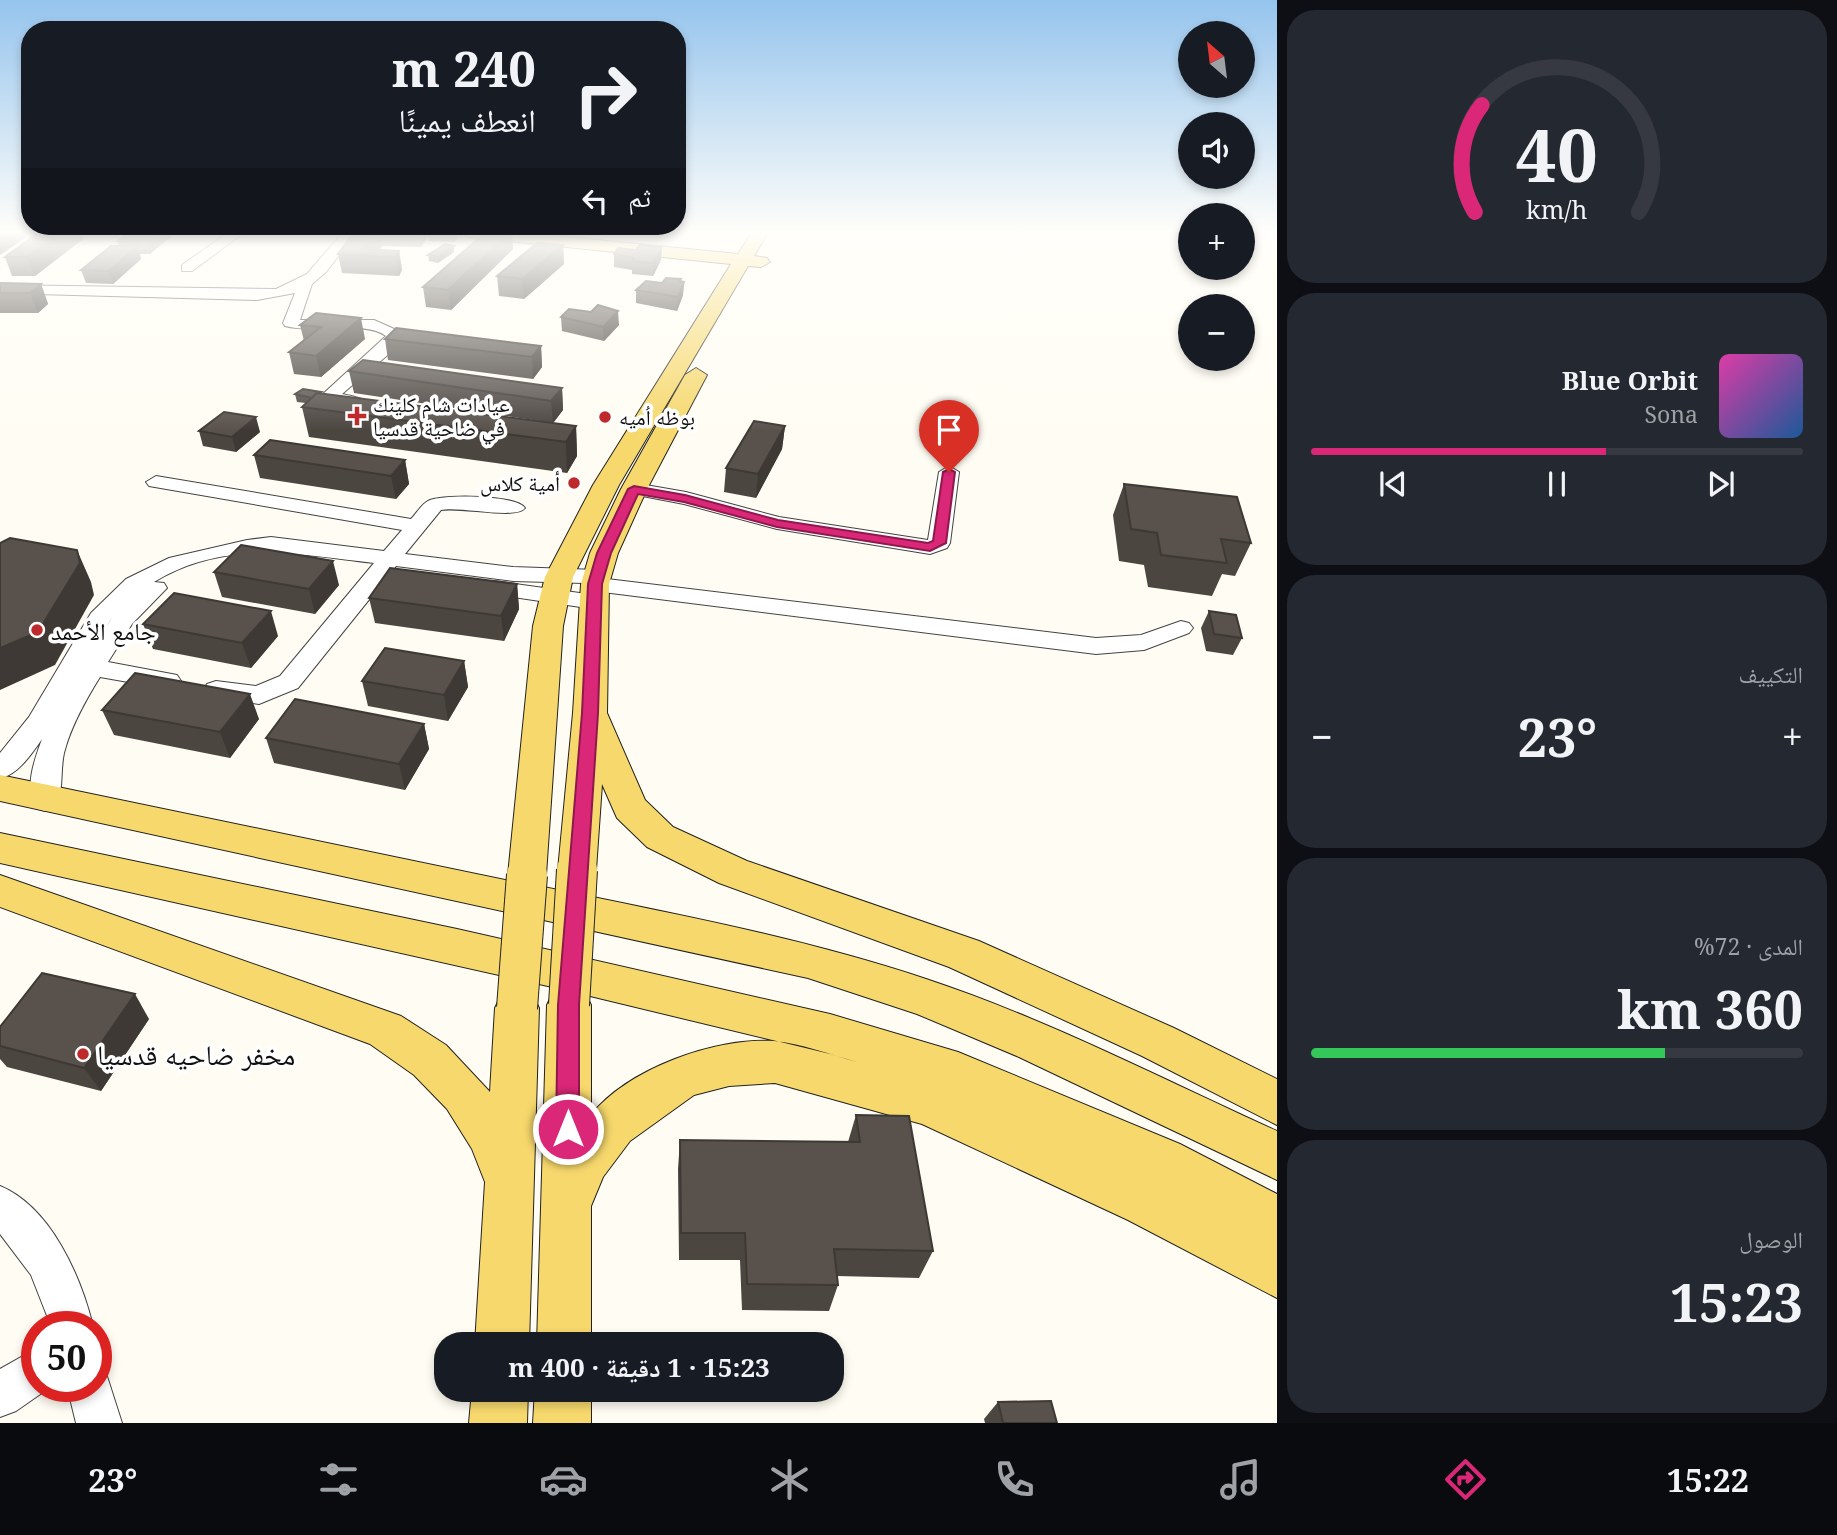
<!DOCTYPE html>
<html lang="ar">
<meta charset="utf-8">
<style>
body{margin:0;font-family:"Noto Serif","Noto Naskh Arabic",serif;background:#242831;color:#f1f3f6;direction:rtl;height:100vh;display:flex;flex-direction:column;font-size:26px;white-space:nowrap}
*{box-sizing:border-box;margin:0}
p{font-size:23px;color:#9ea1a6}
.icon{flex:none;width:38px;height:38px;fill:none;stroke:currentColor;stroke-width:2;stroke-linecap:round;stroke-linejoin:round}
.map{position:relative;flex:1;overflow:hidden;direction:ltr}
.details{display:flex;flex-direction:column;gap:10px;padding:10px;background:#0d0f14;width:560px}
.details>*{flex:none}
.hud{position:absolute;left:21px;top:21px;width:665px;height:214px;border-radius:28px;box-shadow:0 4px 10px #0003;direction:rtl;background:#171b24;color:#f1f3f6;overflow:hidden}
.needle{width:46px;rotate:332deg}
.fabs{position:absolute;left:1178px;top:21px;display:grid;gap:14px}
.fabs a{display:grid;place-items:center;width:77px;height:77px;border-radius:50%;background:#171b24;box-shadow:0 4px 10px #0003;font-size:35px}
.speed{position:absolute;left:21px;top:1311px;display:flex;gap:14px;font-size:35px;font-weight:700;text-align:center}
.speed>*{display:grid;place-content:center;width:91px;height:91px;border-radius:50%;background:#171b24;box-shadow:0 4px 10px #0003;line-height:1}
.speed .limit{border:10px solid #d22;background:#fff;color:#111}
.pin{position:absolute;display:grid;place-items:center;width:60px;height:60px;color:#fff;margin:-72px -30px;border-radius:50% 50% 50% 0;rotate:-45deg;box-shadow:0 0 7px #0007}
.pin .icon{rotate:45deg}
.me{position:absolute;width:77px;margin:-38px;rotate:0deg;stroke-linejoin:round;filter:drop-shadow(0 0 5px #0008)}
.turn{display:flex;align-items:center;gap:24px;height:147px;padding:0 35px;font-size:32px}
.turn .icon{width:91px;height:91px;stroke-width:2.5}
.turn b{display:block;font-size:49px;line-height:60px}
.then{display:flex;align-items:center;height:66px;padding:0 35px;background:#0003;gap:14px;font-size:26px}
.big{font-size:52px;font-weight:700;line-height:1.1}
.details .card{flex:1;display:flex;flex-direction:column;justify-content:center;gap:10px;min-width:0;padding:0 24px;border-radius:28px;background:#242831}
.details .dial{align-items:center;gap:0}
.dial svg{height:182px;overflow:visible;fill:none;stroke:#363941;stroke-width:7;stroke-linecap:round;text-anchor:middle}
.dial text{fill:#f1f3f6;stroke:none}
.song{display:flex;align-items:center;gap:21px}
.cover{width:84px;height:84px;border-radius:10px;background:linear-gradient(135deg,hsl(320 70% 55%),hsl(210 70% 35%))}
.played{height:7px;border-radius:4px;background:linear-gradient(90deg,#db2777 60%,#363941 60%)}
.keys{display:flex;justify-content:space-around;direction:ltr}
.heat{display:flex;justify-content:space-between;align-items:center;font-size:38px;direction:ltr}
.charge{height:10px;border-radius:5px;background:linear-gradient(90deg,#34c759 72%,#363941 0)}
.trip{position:absolute;left:434px;top:1332px;width:410px;height:70px;border-radius:28px;background:#171b24;box-shadow:0 4px 10px #0003;font-weight:700;line-height:70px;text-align:center;direction:rtl}
.tabs{display:flex;height:112px;justify-content:space-around;align-items:center;background:#090b0e;color:#9ea1a6}
.tabs .icon{width:49px;height:49px}
.tabs .current{color:#db2777}
.tabs b{font-size:32px;color:#f1f3f6}
main{display:flex;flex:1;min-height:0}
.map>svg:first-child{display:block}
</style>
<main>
<section class="details">
<div class="card dial"><svg viewBox="0 0 100 80">
<path d="M14 69A42 42 0 1 1 86 69"/>
<path d="M14 69A42 42 0 0 1 17 22" stroke="#db2777"/>
<text x="50" y="56" font-size="32" font-weight="700">40</text>
<text x="50" y="72" font-size="11">km/h</text>
</svg></div>
<div class="card">
<div class="song"><i class="cover"></i><div><b>Blue Orbit</b><p>Sona</p></div></div>
<div class="played"></div>
<div class="keys"><svg class="icon" aria-label="previous" viewBox="0 0 24 24"><path d="M18 5L8 12l10 7zM5 5v14"/></svg><svg class="icon" aria-label="pause" viewBox="0 0 24 24"><path d="M8 5v14M16 5v14"/></svg><svg class="icon" aria-label="next" viewBox="0 0 24 24"><path d="M6 5l10 7-10 7zM19 5v14"/></svg></div>
</div>
<div class="card"><p>التكييف</p>
<div class="heat"><a>−</a><b class="big">23°</b><a>+</a></div>
</div>
<div class="card"><p>المدى · 72%</p><b class="big">360 km</b><div class="charge"></div></div>
<div class="card"><p>الوصول</p><b class="big">15:23</b></div>
</section>
<div class="map">
<svg width="1277" height="1423" viewBox="0 0 1277 1423">
<rect width="100%" height="100%" fill="#fffdf3"/>
<g fill="none" stroke-linecap="round" stroke-linejoin="round">
<!-- minor casing -->
<g stroke="#434343" stroke-width="2">
<g id="minor">
<path d="M229,232H245L192,271H182V265Z"/>
<path d="M343,232H357L326,272L312,284L300,320H374L401,332L403,335L397,347L342,394C355,397 367,398 375,409L372,413L366,414L353,407L330,402L324,393L386,336C364,320 315,334 285,326L283,323L295,293L257,300L0,293V285L276,289L307,274Z"/>
<path d="M949,466L959,472L950,543L947,548L930,554L777,529L684,504L627,493L624,489L634,483L686,492L779,517L928,540L939,472Z"/>
<path d="M156,476L411,519C417,513 422,503 430,500C446,494 516,495 525,508C516,520 460,506 441,510L405,554L513,567L597,570L605,572L607,579L1096,638L1141,635L1181,621L1189,623L1193,628L1189,633L1144,650L1096,654L595,591L587,589L584,583L513,581L396,566L298,688L259,704L207,696L203,690L207,684L216,681L256,686L280,676L374,563C298,554 224,539 154,582L164,583L167,588L132,624L108,662L177,675L181,681L177,687L168,689L100,677C85,701 71,726 64,753C60,770 64,792 55,808L45,811L35,808C24,788 35,758 42,739C31,755 19,773 0,779V753L29,717L91,613L126,579L169,558L247,540L271,537L384,551L402,530L149,486L146,482ZM113,616L110,621L91,651Z"/>
<path d="M494,581L594,595L602,597L606,602L602,607L594,609L486,593L483,588Z"/>
<path d="M0,1186C51,1207 81,1277 93,1326H51L31,1275L0,1234Z"/>
<path d="M37,1348V1386H52L16,1411L0,1417V1369Z"/>
<path d="M96,1367L105,1370L122,1423H76L67,1386H96Z"/>
</g>
</g>
<!-- major casing -->
<g stroke="#212121" stroke-width="2">
<g id="major">
<path d="M460,232H517L738,254L752,232H768L754,256L767,258L770,262L761,267L748,266L619,485L573,577L563,626L546,875L539,886C669,913 800,937 926,979C1047,1019 1162,1079 1277,1131V1180L1019,1057L917,1014L808,978L0,801V775L510,881L508,875L533,626L545,577L593,485L731,264L468,237Z"/>
<path d="M696,368L707,375L647,489L618,553L609,584L607,713L645,800L673,827L747,861L979,941L1174,1028L1277,1079V1125L1142,1056L949,967L719,883L647,847L617,818L602,784L596,870L591,881L577,885L563,881L558,870L573,713L581,584L590,553L621,489L685,375Z"/>
<path d="M0,833L457,929L830,1014L958,1052L1180,1144L1277,1194V1298L1128,1220L922,1124L775,1083L729,1086L694,1095L630,1141L603,1177L591,1206V1344H537L547,1005L554,991L561,989L0,863ZM586,995L830,1054L857,1062C831,1055 801,1043 774,1041C715,1037 628,1069 591,1115V1005Z"/>
<path d="M0,875L401,1016L446,1045L490,1092L495,1008L502,994L517,989L532,994L539,1008L529,1344H475L485,1182L472,1149L447,1109L414,1075L370,1044L0,907Z"/>
<path d="M472,1390H528L527,1423H469Z"/>
<path d="M535,1390H591V1423H533Z"/>
</g>
</g>
<!-- minor -->
<use href="#minor" fill="#fff" fill-rule="evenodd"/>
<!-- major -->
<use href="#major" fill="#f6d86c" fill-rule="evenodd"/>
<!-- major-bridge casing -->
<g stroke="#212121" stroke-width="42" stroke-linecap="butt">
<g id="major-bridge">
<path d="M569,1005L577,870"/>
<path d="M517,1008L527,875"/>
</g>
</g>
<!-- major-bridge -->
<use href="#major-bridge" stroke="#f6d86c" stroke-width="40"/>
</g>
<!-- wall -->
<g fill="#4c4641">
<path d="M39,232H81L83,239L35,276H12L5,257Z"/>
<path d="M176,232L150,254H140L141,259L113,284L86,283L81,270L119,246L118,241Z"/>
<path d="M354,232H426L427,238L421,247L382,246L379,250L399,251L402,270L399,276L342,273L338,254Z"/>
<path d="M457,232V238L455,242L429,241L428,235Z"/>
<path d="M563,245L564,264L524,299L499,296L497,276Z"/>
<path d="M454,246V252L438,263L429,261L428,255Z"/>
<path d="M662,247L661,260L653,276L632,274V270L614,267V254Z"/>
<path d="M513,249L451,310L426,307L423,287Z"/>
<path d="M681,281L684,282L683,295L677,311L636,303V290L662,283Z"/>
<path d="M0,283L41,284L48,304L38,313H0Z"/>
<path d="M316,313L365,339L321,377L294,374L289,352L304,341L300,325Z"/>
<path d="M561,317L619,325L604,341L562,331Z"/>
<path d="M385,339L541,346L542,367L533,379L388,360Z"/>
<path d="M349,371L562,388L563,410L553,423L354,393Z"/>
<path d="M295,394H322L576,426L577,456L567,473L309,437L302,407L306,403L297,402Z"/>
<path d="M785,426L782,449L756,498L724,492L726,468Z"/>
<path d="M199,431L260,432L236,452L203,446Z"/>
<path d="M254,455L405,460L409,484L396,499L260,478Z"/>
<path d="M1124,484L1251,543L1235,576L1222,574L1212,596L1148,587L1144,565L1119,561L1113,515Z"/>
<path d="M214,572L339,585L315,614L222,597Z"/>
<path d="M517,584L519,609L504,641L375,623L369,598Z"/>
<path d="M1209,611L1242,638L1233,655L1206,651L1201,628Z"/>
<path d="M143,624L278,636L251,668L153,649Z"/>
<path d="M464,661L468,687L448,721L368,706L362,681Z"/>
<path d="M102,710L259,719L230,758L114,735Z"/>
<path d="M424,724L429,749L405,790L274,763L266,738Z"/>
<path d="M149,1019L101,1091L7,1067L0,1059V1027Z"/>
<path d="M856,1115L933,1251L919,1278L837,1276L838,1285L829,1311L742,1310L740,1260H679L678,1169L680,1140L848,1142Z"/>
<path d="M998,1402L1057,1423H985L984,1419Z"/>
</g>
<!-- shaded-wall -->
<g fill="#3e3935">
<path d="M0,232H22L25,238L0,255Z"/>
<path d="M61,232H81L83,239L35,276L27,257Z"/>
<path d="M158,232H176L150,254L146,242Z"/>
<path d="M375,232H380L382,246L375,256L362,249Z"/>
<path d="M418,232H426L427,238L421,247Z"/>
<path d="M510,232H512L513,249L451,310L448,290Z"/>
<path d="M563,245L564,264L524,299L522,279Z"/>
<path d="M137,246L141,259L113,284L109,271Z"/>
<path d="M454,246V252L438,263V256Z"/>
<path d="M662,247L661,260L653,276V263Z"/>
<path d="M399,251L402,270L399,276L396,257Z"/>
<path d="M681,279V289L684,282L683,295L677,311L678,297L680,281Z"/>
<path d="M41,284L48,304L38,313L30,293Z"/>
<path d="M618,311L619,325L604,341L603,327Z"/>
<path d="M361,318L365,339L321,377L316,356Z"/>
<path d="M541,346L542,367L533,379L532,357Z"/>
<path d="M562,388L563,410L553,423L551,401Z"/>
<path d="M256,417L260,432L236,452L232,437Z"/>
<path d="M576,426L577,456L567,473L566,442Z"/>
<path d="M785,426L782,449L756,498L758,474Z"/>
<path d="M405,460L409,484L396,499L391,476Z"/>
<path d="M77,550L91,582L94,595L55,665L0,690V648Z"/>
<path d="M333,561L339,585L315,614L309,589Z"/>
<path d="M517,584L519,609L504,641L501,616Z"/>
<path d="M271,611L278,636L251,668L242,643Z"/>
<path d="M464,661L468,687L448,721L444,695Z"/>
<path d="M250,694L259,719L230,758L220,732Z"/>
<path d="M424,724L429,749L405,790L399,764Z"/>
<path d="M135,994L149,1019L101,1091L84,1068Z"/>
</g>
<!-- building -->
<g fill="#58514c" stroke="#3e3935" stroke-width="2">
<path d="M39,232H61L27,257H5Z"/>
<path d="M129,232H158L146,242L118,241Z"/>
<path d="M354,232H375L362,249L399,251L396,257L338,254Z"/>
<path d="M430,232H457L455,236L428,235Z"/>
<path d="M486,232H510L448,290L423,287Z"/>
<path d="M537,243L563,245L522,279L497,276Z"/>
<path d="M445,244L454,246L438,256L428,255Z"/>
<path d="M640,245L662,247L653,263L632,261L634,258L614,254L618,248L636,250Z"/>
<path d="M111,246H137L109,271L81,270Z"/>
<path d="M666,278L681,279L680,281L684,282L678,297L636,290L646,281L662,283Z"/>
<path d="M0,283L41,284L30,293H0Z"/>
<path d="M598,305L618,311L603,327L561,317L569,309L591,312Z"/>
<path d="M316,313L361,318L316,356L289,352L321,327L300,325Z"/>
<path d="M396,328L541,346L532,357L385,339Z"/>
<path d="M363,360L562,388L551,401L349,371Z"/>
<path d="M303,389L321,392L319,393H317L312,398L295,394Z"/>
<path d="M317,393L576,426L566,442L302,407Z"/>
<path d="M224,412L256,417L232,437L199,431Z"/>
<path d="M754,421L785,426L758,474L726,468Z"/>
<path d="M270,440L405,460L391,476L254,455Z"/>
<path d="M1124,484L1237,497L1251,543L1221,539L1227,563L1161,555L1157,533L1131,529Z"/>
<path d="M10,538L77,550L80,563L38,632L0,648V543Z"/>
<path d="M241,545L333,561L309,589L214,572Z"/>
<path d="M390,568L517,584L501,616L369,598Z"/>
<path d="M174,593L271,611L242,643L143,624Z"/>
<path d="M1209,611L1236,615L1242,638L1214,634Z"/>
<path d="M385,648L464,661L444,695L362,681Z"/>
<path d="M135,673L250,694L220,732L102,710Z"/>
<path d="M295,699L424,724L399,764L266,738Z"/>
<path d="M42,973L135,994L84,1068L0,1046V1027Z"/>
<path d="M856,1115L909,1116L933,1251L834,1249L838,1285L747,1284L745,1233H681L680,1140L860,1142Z"/>
<path d="M1051,1401L1057,1423H1003L998,1402Z"/>
</g>
<!-- sky -->
<linearGradient id="sky" x2="0" y2="1"><stop stop-color="#95c4ed"/><stop offset="0.54" stop-color="#fffefa"/><stop offset="1" stop-color="#fffefa" stop-opacity="0"/></linearGradient>
<rect width="1277" height="431" fill="url(#sky)"/>
<!-- route -->
<path fill="#db2777" stroke="#8e194d" stroke-width="2" d="M949,469L955,472L946,543L930,551L777,527L684,502L638,494L611,553L602,584L598,713L579,1005V1129L576,1137L568,1140L560,1137L556,1129L558,1005L582,713L588,584L597,553L628,489L634,486L685,495L778,520L928,543L933,541L943,472Z"/>
<!-- markers -->
<g fill="#be292c" stroke="#fff" stroke-width="2.5">
<path d="M353.5 405.5h7v7h7v7h-7v7h-7v-7h-7v-7h7z"/>
<circle cx="605" cy="417" r="7"/>
<circle cx="574" cy="483" r="7"/>
<circle cx="37" cy="630" r="7"/>
<circle cx="83" cy="1054" r="7"/>
</g>
<g text-anchor="middle" dominant-baseline="central" stroke-width="7" stroke-linejoin="round" paint-order="stroke">
<!-- far-poi labels -->
<g font-size="21" fill="#101010" stroke="#fff" text-anchor="start">
<text x="373" y="404">عيادات شام كلينك<tspan x="373" dy="24">في ضاحية قدسيا</tspan></text>
<text x="619" y="417">بوظه اُميه</text>
<text x="560" y="483" text-anchor="end">أمية كلاس</text>
</g>
<!-- poi labels -->
<g font-size="24" fill="#101010" stroke="#fff" text-anchor="start">
<text x="51" y="630">جامع الأحمد</text>
</g>
<!-- near-poi labels -->
<g font-size="28" fill="#101010" stroke="#fff" text-anchor="start">
<text x="97" y="1054">مخفر ضاحيه قدسيا</text>
</g>
</g>
</svg>
<div class="fabs">
<a><svg class="needle" viewBox="-14 -14 28 28"><path d="M0-13l5 13h-10z" fill="#e53935"/><path d="M0 13l5-13h-10z" fill="#9ea1a6"/></svg></a>
<a><svg class="icon" aria-label="sound" viewBox="0 0 24 24"><path d="M4 9h4l5-4v14l-5-4H4zM17 9q2 3 0 6"/></svg></a>
<a>+</a>
<a>−</a>
</div>
<div class="speed"><div class="limit">50</div></div>
<div class="pin" style="left:949px;top:472px;background:#d93025"><svg class="icon" aria-label="arrive" viewBox="0 0 24 24"><path d="M6 21V4h12l-3 4 3 4H6"/></svg></div>
<svg class="me" style="left:568px;top:1129px" viewBox="-20 -20 40 40"><circle r="17" fill="#db2777" stroke="#fff" stroke-width="3"/><path d="M0-11L8 9 0 5-8 9z" fill="#fff"/></svg>
<div class="trip">15:23 · 1 دقيقة · 400 m</div>
<div class="hud">
<div class="turn"><svg class="icon" aria-label="right" viewBox="0 0 24 24"><path d="M7 20v-9h11M14 6l5 5-5 5"/></svg><div><b>240 m</b>انعطف يمينًا</div></div>
<div class="then">ثم<svg class="icon" aria-label="left" viewBox="0 0 24 24"><path d="M17 20v-9H6M10 6l-5 5 5 5"/></svg></div>
</div>
</div>
</main>
<nav class="tabs">
<b>15:22</b>
<svg class="icon current" aria-label="directions" viewBox="0 0 24 24"><path d="M12 3l9 9-9 9-9-9zM9 14v-3h6M13 9l2 2-2 2"/></svg>
<svg class="icon" aria-label="music" viewBox="0 0 24 24"><path d="M9 18V5l10-2v13"/><circle cx="6" cy="18" r="3"/><circle cx="16" cy="16" r="3"/></svg>
<svg class="icon" aria-label="phone" viewBox="0 0 24 24"><path d="M5 4h4l2 5-3 2q2 4 5 5l2-3 5 2v4C11 20 4 13 5 4z"/></svg>
<svg class="icon" aria-label="climate" viewBox="0 0 24 24"><path d="M12 3v18M4 7l16 10M4 17L20 7"/></svg>
<svg class="icon" aria-label="car" viewBox="0 0 24 24"><path d="M5 17H2v-5l4-1 3-4h7l3 4 3 1v5h-3M9 17h6M6 11h13"/><circle cx="7" cy="17" r="2"/><circle cx="17" cy="17" r="2"/></svg>
<svg class="icon" aria-label="filters" viewBox="0 0 24 24"><path d="M4 7h16M4 17h16"/><circle cx="9" cy="7" r="2"/><circle cx="15" cy="17" r="2"/></svg>
<b>23°</b>
</nav>
